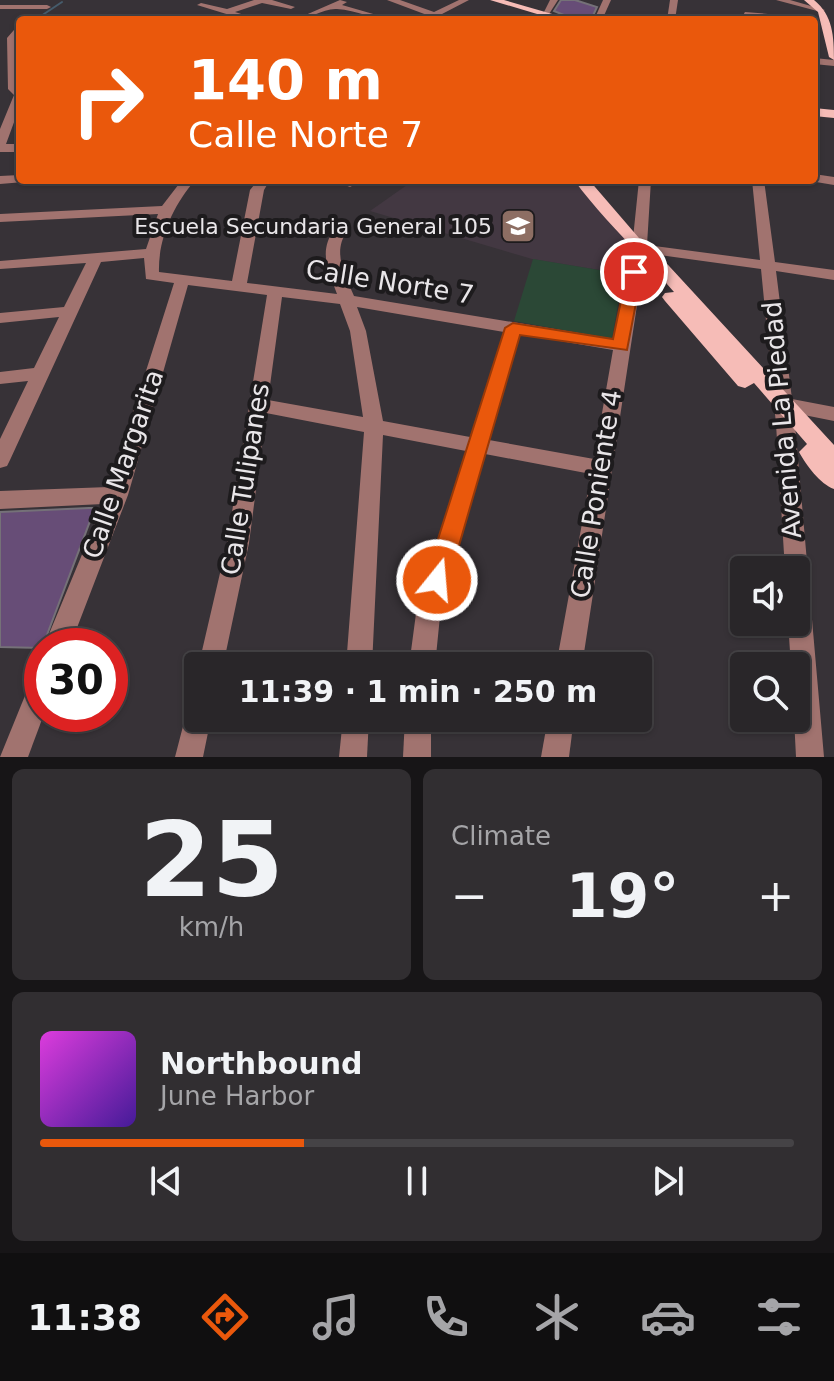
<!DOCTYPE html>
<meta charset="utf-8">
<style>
body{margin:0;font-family:"DejaVu Sans",sans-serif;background:#312e31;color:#f1f3f6;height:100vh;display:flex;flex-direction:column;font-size:30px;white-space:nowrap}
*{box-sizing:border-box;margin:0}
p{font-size:26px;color:#a5a5a8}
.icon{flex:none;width:44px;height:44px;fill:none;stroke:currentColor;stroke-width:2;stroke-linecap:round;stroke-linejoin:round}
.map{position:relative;height:757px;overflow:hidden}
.drawer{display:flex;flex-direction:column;gap:12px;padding:12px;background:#171517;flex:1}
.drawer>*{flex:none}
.hud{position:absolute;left:16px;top:16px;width:802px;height:168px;border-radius:8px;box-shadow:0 2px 6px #0004,0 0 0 2px #454346;background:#ea580c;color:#fff;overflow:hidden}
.fabs{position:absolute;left:730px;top:556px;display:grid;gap:16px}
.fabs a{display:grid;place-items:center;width:80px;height:80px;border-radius:8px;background:#292629;box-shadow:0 2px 6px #0004,0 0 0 2px #454346;font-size:40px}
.speed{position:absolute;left:24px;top:628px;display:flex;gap:16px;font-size:40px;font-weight:700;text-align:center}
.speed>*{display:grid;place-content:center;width:104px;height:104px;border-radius:50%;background:#292629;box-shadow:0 2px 6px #0004,0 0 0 2px #454346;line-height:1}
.speed .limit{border:12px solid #d22;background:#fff;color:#111}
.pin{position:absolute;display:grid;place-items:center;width:68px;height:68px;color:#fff;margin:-34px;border:4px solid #fff;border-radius:50%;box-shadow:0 2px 8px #0007}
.me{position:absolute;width:88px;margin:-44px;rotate:17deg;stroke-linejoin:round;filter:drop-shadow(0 0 6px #0008)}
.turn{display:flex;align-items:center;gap:28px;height:168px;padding:0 40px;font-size:36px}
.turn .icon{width:104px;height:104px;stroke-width:2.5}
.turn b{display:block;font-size:56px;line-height:68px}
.big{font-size:60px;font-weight:700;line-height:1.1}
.drawer .tile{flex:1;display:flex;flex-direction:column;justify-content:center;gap:12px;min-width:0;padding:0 28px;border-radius:12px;background:#312e31}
.drawer .dial{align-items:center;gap:0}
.dial b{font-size:104px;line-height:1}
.song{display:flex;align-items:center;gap:24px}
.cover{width:96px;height:96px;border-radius:12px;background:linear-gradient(135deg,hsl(300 70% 55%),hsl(260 70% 35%))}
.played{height:8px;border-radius:4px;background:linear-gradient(90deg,#ea580c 35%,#454346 35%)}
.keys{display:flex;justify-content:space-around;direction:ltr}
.heat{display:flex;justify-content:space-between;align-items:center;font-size:44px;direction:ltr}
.drawer .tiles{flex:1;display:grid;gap:12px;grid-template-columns:1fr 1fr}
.tile:last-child{grid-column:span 2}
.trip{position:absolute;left:184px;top:652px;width:468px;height:80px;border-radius:8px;background:#292629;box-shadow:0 2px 6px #0004,0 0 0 2px #454346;font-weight:700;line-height:80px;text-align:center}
.menu{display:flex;height:128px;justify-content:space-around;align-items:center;background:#100f10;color:#a5a5a8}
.menu .icon{width:56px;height:56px}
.menu .current{color:#ea580c}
.menu b{font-size:36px;color:#f1f3f6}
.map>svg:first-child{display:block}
</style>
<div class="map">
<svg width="834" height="757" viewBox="0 0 834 757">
<rect width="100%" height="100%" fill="#373237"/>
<!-- built -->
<path fill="#433842" d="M414,180H574L628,241L623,274L532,259L370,211Z"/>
<!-- green -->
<path fill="#2b4836" d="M533,259L623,274L612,339L514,321Z"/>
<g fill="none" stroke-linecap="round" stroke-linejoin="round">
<!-- stream -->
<g stroke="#465c6c" stroke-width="2">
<path d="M35,20L62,2"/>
<path d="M20,33V76"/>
</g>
</g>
<!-- building -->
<g fill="#674d77" stroke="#757178" stroke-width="2">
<path d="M561,0H575L597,7L591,20H576L554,11Z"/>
<path d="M89,508H95L42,648L0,647V512Z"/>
</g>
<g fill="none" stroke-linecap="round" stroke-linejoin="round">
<!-- minor -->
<g fill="#a1736f" fill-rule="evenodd">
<path d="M254,0H272L295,7L291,9L262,3L235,12L260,20H246L197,5L201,3L227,9Z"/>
<path d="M340,0L347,2L342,5L394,20C374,20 357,10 337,9C323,8 309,20 294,20Z"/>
<path d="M387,0H400L434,12L459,0H469L442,14L457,20L427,19V15Z"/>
<path d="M550,0H558L549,14H543Z"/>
<path d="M603,0H611L602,20H594Z"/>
<path d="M670,0H678L675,20H667Z"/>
<path d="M776,0H790L825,10L821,12Z"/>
<path d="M0,5H47L51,7L47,9H0Z"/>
<path d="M745,12L804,17L808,20L742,17Z"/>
<path d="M20,23V32L15,38L20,106L6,144H20V152H0V129L14,95L8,89L7,38Z"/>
<path d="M814,58L834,60V66L814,64Z"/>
<path d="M814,174L834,177V185L810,181L814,180Z"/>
<path d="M20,175V180L24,182L0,184V176Z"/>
<path d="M182,180H195C173,206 158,239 159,272L232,281L250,190L258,180H270L264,190L247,283L337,294C328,269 318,252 335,228L340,227L347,231C332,253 345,274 354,296L615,339L632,248L639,180H651L647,245L760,260L752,180H764L775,262L834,270V280L776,271L792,399L834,407V421L794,413L824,757H796L794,718H796V666H791L788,622H796V570H785L776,424L761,269L645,253L582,666H556L591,474L485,454L441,606L435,666H409L417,606L466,451L383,435L372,666H346L364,432L266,413L249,543L223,666L198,668L227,543L267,295L188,285L128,495L70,646H44L103,504L0,509V491L109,487L174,283L146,279L144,258L101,262L10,460L7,466L0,468V439L28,381L0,384V372L34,368L59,317L0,323V313L64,307L86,263L0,269V261L146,249L158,214L0,222V214L162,206ZM282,297L340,304L350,331L363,417L268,400ZM357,307L504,332L470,437L383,421L366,331ZM519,334L613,350L594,459L489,440Z"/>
<path d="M332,180H363L350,187Z"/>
<path d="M42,672L44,714L28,757H0L33,676Z"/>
<path d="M198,704V718H211L203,757H175L188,707Z"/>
<path d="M343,718H369L367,757H339Z"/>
<path d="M405,718H431V757H403Z"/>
<path d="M548,718H574L569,757H541Z"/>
</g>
<!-- major -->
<g fill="#f6bcb7" fill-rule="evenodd">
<path d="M490,0H504L573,20H557Z"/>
<path d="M804,0H814C833,15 834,37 834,60L829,57L818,12Z"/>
<path d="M814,108L834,110V118L814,116Z"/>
<path d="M574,180H589L645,245L658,254L834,445V489C820,484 806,465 799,452L807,444L754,383L745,388L738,386L665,301L662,297L665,293L674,292C641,254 604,221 574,180Z"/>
</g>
</g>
<!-- route -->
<path fill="#ea580c" stroke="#983908" stroke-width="2" d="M634,268L642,272L627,350L520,335L449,580L445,587L437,590L429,587L425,580L505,328L513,323L613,339L627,272Z"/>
<!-- icons -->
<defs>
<g id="school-square" transform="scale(1.8)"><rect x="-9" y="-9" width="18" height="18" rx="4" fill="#8d6e63" stroke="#1d1b1d"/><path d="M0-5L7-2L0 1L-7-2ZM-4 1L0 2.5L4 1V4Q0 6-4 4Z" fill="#fff"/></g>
</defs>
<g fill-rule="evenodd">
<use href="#school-square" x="518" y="226"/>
</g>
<g text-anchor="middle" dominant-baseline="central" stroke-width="8" stroke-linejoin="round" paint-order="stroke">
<!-- far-poi labels -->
<g font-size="22" fill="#e9e6e9" stroke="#1d1b1d" text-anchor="end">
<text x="492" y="226">Escuela Secundaria General 105</text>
</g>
<!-- street labels -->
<g font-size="26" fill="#e9e6e9" stroke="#1d1b1d">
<text transform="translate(390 282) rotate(9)">Calle Norte 7</text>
<text transform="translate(782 420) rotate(-95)">Avenida La Piedad</text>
<text transform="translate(123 464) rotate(-71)">Calle Margarita</text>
<text transform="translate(245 479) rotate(-81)">Calle Tulipanes</text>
<text transform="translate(596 494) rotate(-81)">Calle Poniente 4</text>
</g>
</g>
</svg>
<div class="fabs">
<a><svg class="icon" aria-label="sound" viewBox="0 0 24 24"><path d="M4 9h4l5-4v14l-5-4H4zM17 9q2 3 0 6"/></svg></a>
<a><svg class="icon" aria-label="search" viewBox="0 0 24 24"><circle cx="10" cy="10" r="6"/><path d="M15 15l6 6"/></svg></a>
</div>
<div class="speed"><div class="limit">30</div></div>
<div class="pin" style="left:634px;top:272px;background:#d93025"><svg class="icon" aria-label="arrive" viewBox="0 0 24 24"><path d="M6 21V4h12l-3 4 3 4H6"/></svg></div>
<svg class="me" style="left:437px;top:580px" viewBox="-20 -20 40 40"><circle r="17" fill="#ea580c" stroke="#fff" stroke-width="3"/><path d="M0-11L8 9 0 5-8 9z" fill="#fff"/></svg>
<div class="trip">11:39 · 1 min · 250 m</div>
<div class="hud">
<div class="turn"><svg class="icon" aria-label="right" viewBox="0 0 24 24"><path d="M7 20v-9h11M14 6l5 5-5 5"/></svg><div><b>140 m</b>Calle Norte 7</div></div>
</div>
</div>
<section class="drawer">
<div class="tiles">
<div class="tile dial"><b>25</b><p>km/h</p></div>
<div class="tile"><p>Climate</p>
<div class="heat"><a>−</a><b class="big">19°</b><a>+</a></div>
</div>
<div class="tile">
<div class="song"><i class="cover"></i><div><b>Northbound</b><p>June Harbor</p></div></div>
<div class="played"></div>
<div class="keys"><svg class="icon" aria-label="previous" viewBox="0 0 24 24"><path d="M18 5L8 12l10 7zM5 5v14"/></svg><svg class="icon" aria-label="pause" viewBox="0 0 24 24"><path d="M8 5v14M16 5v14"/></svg><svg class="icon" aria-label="next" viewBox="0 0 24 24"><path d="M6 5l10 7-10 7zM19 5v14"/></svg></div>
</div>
</div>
</section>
<nav class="menu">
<b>11:38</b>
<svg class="icon current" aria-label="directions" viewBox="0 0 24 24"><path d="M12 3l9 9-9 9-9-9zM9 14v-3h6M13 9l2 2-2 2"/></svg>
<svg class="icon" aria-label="music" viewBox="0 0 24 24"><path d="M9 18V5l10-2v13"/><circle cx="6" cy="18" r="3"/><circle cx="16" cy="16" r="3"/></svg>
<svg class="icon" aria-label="phone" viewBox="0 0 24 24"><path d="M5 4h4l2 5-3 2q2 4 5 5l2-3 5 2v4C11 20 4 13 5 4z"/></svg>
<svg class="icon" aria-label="climate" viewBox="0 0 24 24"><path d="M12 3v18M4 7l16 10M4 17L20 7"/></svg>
<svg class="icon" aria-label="car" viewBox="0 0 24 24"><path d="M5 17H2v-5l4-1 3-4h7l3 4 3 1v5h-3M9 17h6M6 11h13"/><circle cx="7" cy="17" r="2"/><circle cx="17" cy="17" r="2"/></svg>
<svg class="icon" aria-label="filters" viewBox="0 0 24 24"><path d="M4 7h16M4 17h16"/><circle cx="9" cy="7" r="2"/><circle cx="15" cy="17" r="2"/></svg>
</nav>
